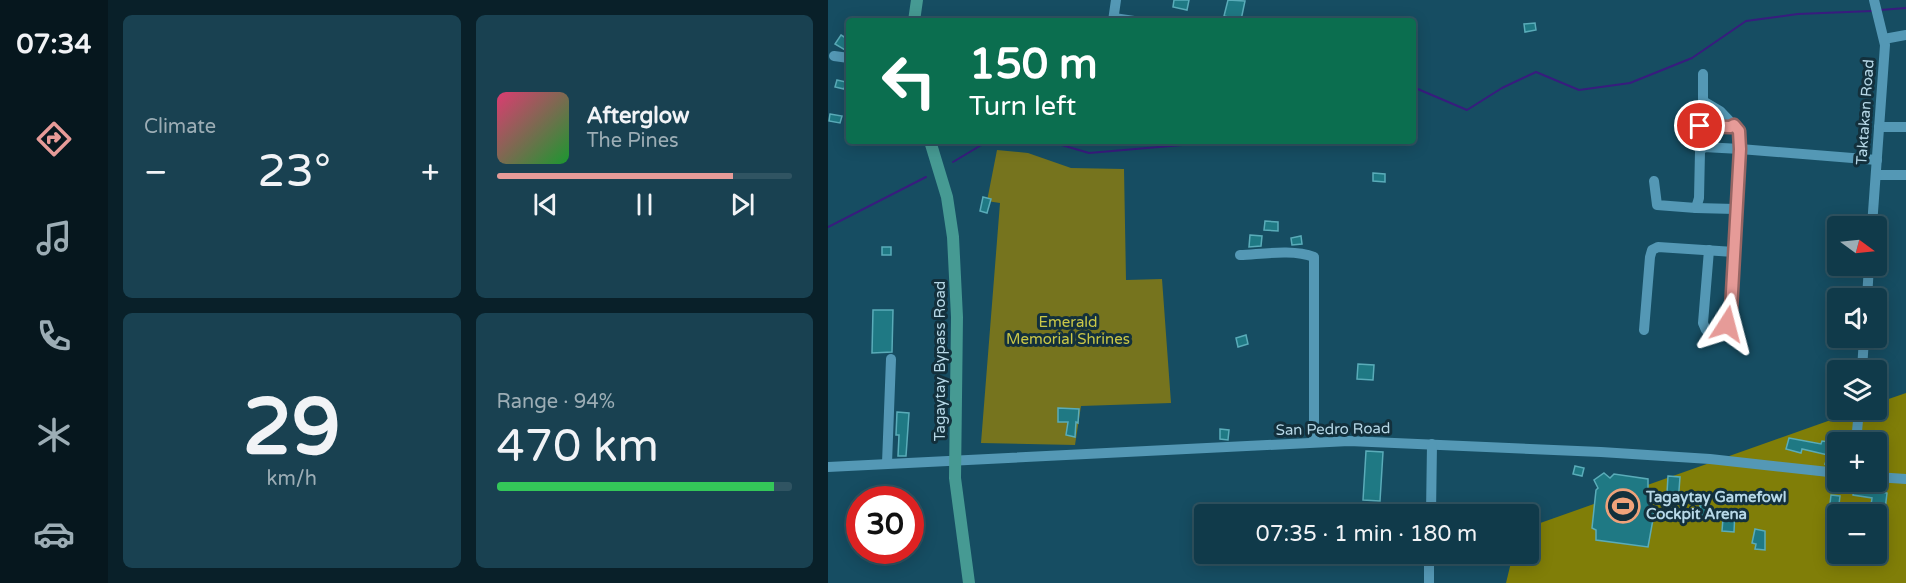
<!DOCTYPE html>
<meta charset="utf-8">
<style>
body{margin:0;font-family:"Varela Round",sans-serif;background:#194151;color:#f1f3f6;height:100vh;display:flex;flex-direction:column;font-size:22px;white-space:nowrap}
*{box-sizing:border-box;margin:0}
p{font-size:20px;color:#9cadb5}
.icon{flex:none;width:33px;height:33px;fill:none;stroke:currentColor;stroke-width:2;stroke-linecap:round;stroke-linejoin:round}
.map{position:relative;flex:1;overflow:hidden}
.side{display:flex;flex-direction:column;gap:15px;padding:15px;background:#092029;width:720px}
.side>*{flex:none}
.banner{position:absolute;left:18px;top:18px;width:570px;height:126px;border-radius:6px;box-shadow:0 3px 15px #0003,0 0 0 2px #305462;background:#0b6e4f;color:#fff;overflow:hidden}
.needle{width:39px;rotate:105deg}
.controls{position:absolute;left:999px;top:216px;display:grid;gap:12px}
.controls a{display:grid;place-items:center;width:60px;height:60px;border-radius:6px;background:#103a4a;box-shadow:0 3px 15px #0003,0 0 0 2px #305462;font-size:30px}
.speed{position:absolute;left:18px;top:486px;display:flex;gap:12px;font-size:30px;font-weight:700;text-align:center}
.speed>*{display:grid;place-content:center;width:78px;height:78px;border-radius:50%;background:#103a4a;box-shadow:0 3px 15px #0003,0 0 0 2px #305462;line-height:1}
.speed .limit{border:9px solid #d22;background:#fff;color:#111}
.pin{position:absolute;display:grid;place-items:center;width:51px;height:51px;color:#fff;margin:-26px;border:3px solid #fff;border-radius:50%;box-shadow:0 2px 6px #0007}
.me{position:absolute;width:66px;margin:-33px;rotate:9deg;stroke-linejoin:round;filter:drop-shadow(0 0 4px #0008)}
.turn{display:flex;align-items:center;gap:21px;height:126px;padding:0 24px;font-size:27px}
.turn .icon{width:78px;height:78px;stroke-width:2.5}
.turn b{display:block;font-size:42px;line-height:51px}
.big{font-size:45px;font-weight:600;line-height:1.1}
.side .tile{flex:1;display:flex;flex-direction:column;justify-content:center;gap:9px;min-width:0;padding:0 21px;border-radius:9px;background:#194151}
.side .dial{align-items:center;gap:0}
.dial b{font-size:78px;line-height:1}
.song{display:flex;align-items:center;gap:18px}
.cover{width:72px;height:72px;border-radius:9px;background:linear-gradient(135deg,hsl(340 70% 55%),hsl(130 70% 35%))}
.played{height:6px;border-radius:3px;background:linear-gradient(90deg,#e69b98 80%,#305462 80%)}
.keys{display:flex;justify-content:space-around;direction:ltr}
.heat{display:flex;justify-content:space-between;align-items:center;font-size:33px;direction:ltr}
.charge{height:9px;border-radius:4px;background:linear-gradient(90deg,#34c759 94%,#305462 0)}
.side .tiles{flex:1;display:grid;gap:15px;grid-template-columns:repeat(2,1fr)}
.trip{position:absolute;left:366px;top:504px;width:345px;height:60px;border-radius:6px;background:#103a4a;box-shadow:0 3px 15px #0003,0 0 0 2px #305462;font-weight:600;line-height:60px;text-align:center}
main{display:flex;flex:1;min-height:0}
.tabs{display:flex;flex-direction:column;width:108px;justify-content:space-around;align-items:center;background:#06171e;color:#9cadb5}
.tabs .icon{width:42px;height:42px}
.tabs .on{color:#e69b98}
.tabs b{font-size:27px;color:#f1f3f6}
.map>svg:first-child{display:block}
</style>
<main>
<nav class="tabs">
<b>07:34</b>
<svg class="icon on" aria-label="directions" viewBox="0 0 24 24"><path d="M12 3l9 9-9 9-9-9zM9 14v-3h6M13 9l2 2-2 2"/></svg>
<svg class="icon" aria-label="music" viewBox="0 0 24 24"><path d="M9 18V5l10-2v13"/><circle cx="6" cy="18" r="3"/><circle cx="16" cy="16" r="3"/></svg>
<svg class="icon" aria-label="phone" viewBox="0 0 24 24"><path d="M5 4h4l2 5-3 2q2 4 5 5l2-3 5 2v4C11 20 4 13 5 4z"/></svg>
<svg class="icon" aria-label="climate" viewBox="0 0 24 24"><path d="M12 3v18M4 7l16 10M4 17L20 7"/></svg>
<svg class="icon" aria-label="car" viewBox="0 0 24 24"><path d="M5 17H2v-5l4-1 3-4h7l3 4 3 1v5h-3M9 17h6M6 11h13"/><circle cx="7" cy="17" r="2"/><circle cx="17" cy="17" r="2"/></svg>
</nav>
<section class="side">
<div class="tiles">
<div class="tile"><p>Climate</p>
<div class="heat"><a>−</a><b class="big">23°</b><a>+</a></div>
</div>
<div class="tile">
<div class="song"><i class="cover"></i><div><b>Afterglow</b><p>The Pines</p></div></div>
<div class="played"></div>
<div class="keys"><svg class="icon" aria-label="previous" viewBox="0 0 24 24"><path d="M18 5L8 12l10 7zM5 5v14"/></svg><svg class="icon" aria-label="pause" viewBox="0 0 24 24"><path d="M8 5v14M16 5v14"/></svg><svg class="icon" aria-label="next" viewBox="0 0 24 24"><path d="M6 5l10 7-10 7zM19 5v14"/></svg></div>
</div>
<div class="tile dial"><b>29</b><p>km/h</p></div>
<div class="tile"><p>Range · 94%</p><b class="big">470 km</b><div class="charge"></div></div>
</div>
</section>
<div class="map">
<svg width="1078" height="583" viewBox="0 0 1078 583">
<rect width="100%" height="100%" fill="#164d62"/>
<!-- green -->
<path fill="#76741e" d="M169,150L200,153L243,168L296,169L298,280L334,279L343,403L253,406L247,445L153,443L172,203L159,201Z"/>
<!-- forest -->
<path fill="#807e08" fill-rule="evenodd" d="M1078,393V583H678L685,554H700L701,527L1031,410H1048L1049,403ZM1010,442H1048V482H1010ZM1010,514H1048V554H1010Z"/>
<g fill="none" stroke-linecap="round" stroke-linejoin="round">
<!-- stream -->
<g stroke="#381c7e" stroke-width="2">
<path d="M1052,10L1078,8"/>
<path d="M585,87L639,110L674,88L708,72L751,90L802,83L864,58L918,21L970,14L1044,11"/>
<path d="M220,141L261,153L354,145L367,141"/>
<path d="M125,162L160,141"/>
<path d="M0,227L98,177"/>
</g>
</g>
<!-- building -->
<g fill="#1f7984" stroke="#5aacb9" stroke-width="1.5">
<path d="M346,0H361L359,10L345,7Z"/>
<path d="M400,0L417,1L413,20L396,16Z"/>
<path d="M707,23L708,30L697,32L696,24Z"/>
<path d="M13,35L21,40L17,50L7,44Z"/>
<path d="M9,80L18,82L16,89L7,87Z"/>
<path d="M2,114L14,116L12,123L1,121Z"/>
<path d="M545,173L557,174V182L545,181Z"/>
<path d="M155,197L163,199L159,213L152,211Z"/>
<path d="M437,221L450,222V231L436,230Z"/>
<path d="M422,235L434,236L433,246L421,247Z"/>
<path d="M473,236L474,244L464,245L463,238Z"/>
<rect x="54" y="247" width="9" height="8"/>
<path d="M45,310H65L64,352L44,353Z"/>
<path d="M418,335L420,344L410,347L408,338Z"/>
<path d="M530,364L546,365L545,380L529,379Z"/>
<path d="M230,408L251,409L250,423L248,422L247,437L238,435L240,422H230Z"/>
<path d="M69,412L81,413L78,456H70L71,435H68Z"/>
<path d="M392,429L401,430L400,440L392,439Z"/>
<path d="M961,438L993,444L994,441L1009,443L1005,465L997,464L1000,455L974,449L973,453L958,449Z"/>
<path d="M538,451L555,452L552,501L535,500Z"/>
<path d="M747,466L756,468L754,476L745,474Z"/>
<path d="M776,473L782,478L786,474L820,479V493L826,514L820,547L768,540V530L764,528L768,490L770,488L766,480Z"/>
<path d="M840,476L852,477L850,504L836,503L837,493H839Z"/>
<path d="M1026,487L1059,493L1056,518L1045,514L1046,505H1043L1044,498L1025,495Z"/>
<path d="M1003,495L1012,496L1010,513L1001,512Z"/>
<path d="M872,505L883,506V510L907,511L906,532L894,531L895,518L872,517Z"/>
<path d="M927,529L937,531V550L927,549L928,544L924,543Z"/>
</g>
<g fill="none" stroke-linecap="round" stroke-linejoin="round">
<!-- minor -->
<g stroke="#5498b5" stroke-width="10">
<path d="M286,18L306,21"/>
<path d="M285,21L288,0"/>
<path d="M1056,39L1078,35"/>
<path d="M6,56L21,58"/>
<path d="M875,74V101L892,111L911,131L912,149L1049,160"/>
<path d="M872,126L902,127L906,125"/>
<path d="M1051,127H1078"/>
<path d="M1048,175H1078"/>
<path d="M826,181L829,205L868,208L871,198L872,151L876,147L912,149L903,311L897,331L885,332L878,330L875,323L881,250"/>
<path d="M868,208L907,209"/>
<path d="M1044,226L1057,45L1046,0"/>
<path d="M412,255C435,254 465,249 486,257V441"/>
<path d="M1039,298L1041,266"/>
<path d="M816,330L822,257L824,250L830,247L906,252"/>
<path d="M1034,370L1036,338"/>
<path d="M1028,442L1031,410"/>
<path d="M59,463L63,359"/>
<path d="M0,467L521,441L773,452L882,459L1010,473"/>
<path d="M1048,477L1078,479"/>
<path d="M603,514L604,444"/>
<path d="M601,583V554"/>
</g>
<!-- major -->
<g stroke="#469a93" stroke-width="12">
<path d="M86,21L89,0"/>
<path d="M102,141L119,197L125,237L129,317L127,478L141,583"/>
</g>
</g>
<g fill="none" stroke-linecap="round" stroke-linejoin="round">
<!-- route casing -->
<g stroke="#966563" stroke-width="15">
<path id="route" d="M872,126L902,127L906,125L911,131L912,149L903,310L899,324"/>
</g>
<!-- route -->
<use href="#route" stroke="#e69b98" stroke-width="10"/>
</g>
<!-- icons -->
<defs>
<g id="stadium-ring" transform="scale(1.725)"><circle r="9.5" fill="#13303c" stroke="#f0a27a" stroke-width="1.5"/><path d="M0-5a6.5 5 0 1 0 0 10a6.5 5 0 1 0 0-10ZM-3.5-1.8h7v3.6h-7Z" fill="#f0a27a"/></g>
</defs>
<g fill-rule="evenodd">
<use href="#stadium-ring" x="795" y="506"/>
</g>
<g text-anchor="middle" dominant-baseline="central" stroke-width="6" stroke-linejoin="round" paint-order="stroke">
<!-- street labels -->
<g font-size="15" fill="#b7d8e7" stroke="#13303c">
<text transform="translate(1037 112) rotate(-86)">Taktakan Road</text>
<text transform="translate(112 361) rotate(-90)">Tagaytay Bypass Road</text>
<text transform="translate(505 429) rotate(-1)">San Pedro Road</text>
</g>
<!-- park labels -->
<g font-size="15" fill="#cac748" stroke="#13303c">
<text x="240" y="322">Emerald<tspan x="240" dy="17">Memorial Shrines</tspan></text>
</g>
<!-- poi labels -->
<g font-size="15" font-weight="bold" fill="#b7d8e7" stroke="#13303c" text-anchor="start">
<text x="818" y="497">Tagaytay Gamefowl<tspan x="818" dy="17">Cockpit Arena</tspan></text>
</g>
</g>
</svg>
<div class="controls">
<a><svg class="needle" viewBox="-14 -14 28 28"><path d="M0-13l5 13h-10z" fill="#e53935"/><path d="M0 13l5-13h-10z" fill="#9cadb5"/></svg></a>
<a><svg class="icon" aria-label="sound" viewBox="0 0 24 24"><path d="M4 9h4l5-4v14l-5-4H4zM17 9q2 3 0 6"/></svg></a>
<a><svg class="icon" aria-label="layers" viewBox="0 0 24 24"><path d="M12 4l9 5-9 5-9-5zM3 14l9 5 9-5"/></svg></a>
<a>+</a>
<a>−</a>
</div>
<div class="speed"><div class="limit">30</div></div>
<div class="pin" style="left:872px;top:126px;background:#d93025"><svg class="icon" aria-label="arrive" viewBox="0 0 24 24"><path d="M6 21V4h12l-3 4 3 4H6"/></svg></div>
<svg class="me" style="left:899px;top:324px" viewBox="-20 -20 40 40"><path d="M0-17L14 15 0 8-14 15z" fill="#e69b98" stroke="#fff" stroke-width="4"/></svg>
<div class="trip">07:35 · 1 min · 180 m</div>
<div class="banner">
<div class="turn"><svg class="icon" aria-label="left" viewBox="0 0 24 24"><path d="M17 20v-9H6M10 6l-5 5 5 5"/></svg><div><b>150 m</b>Turn left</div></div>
</div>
</div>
</main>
